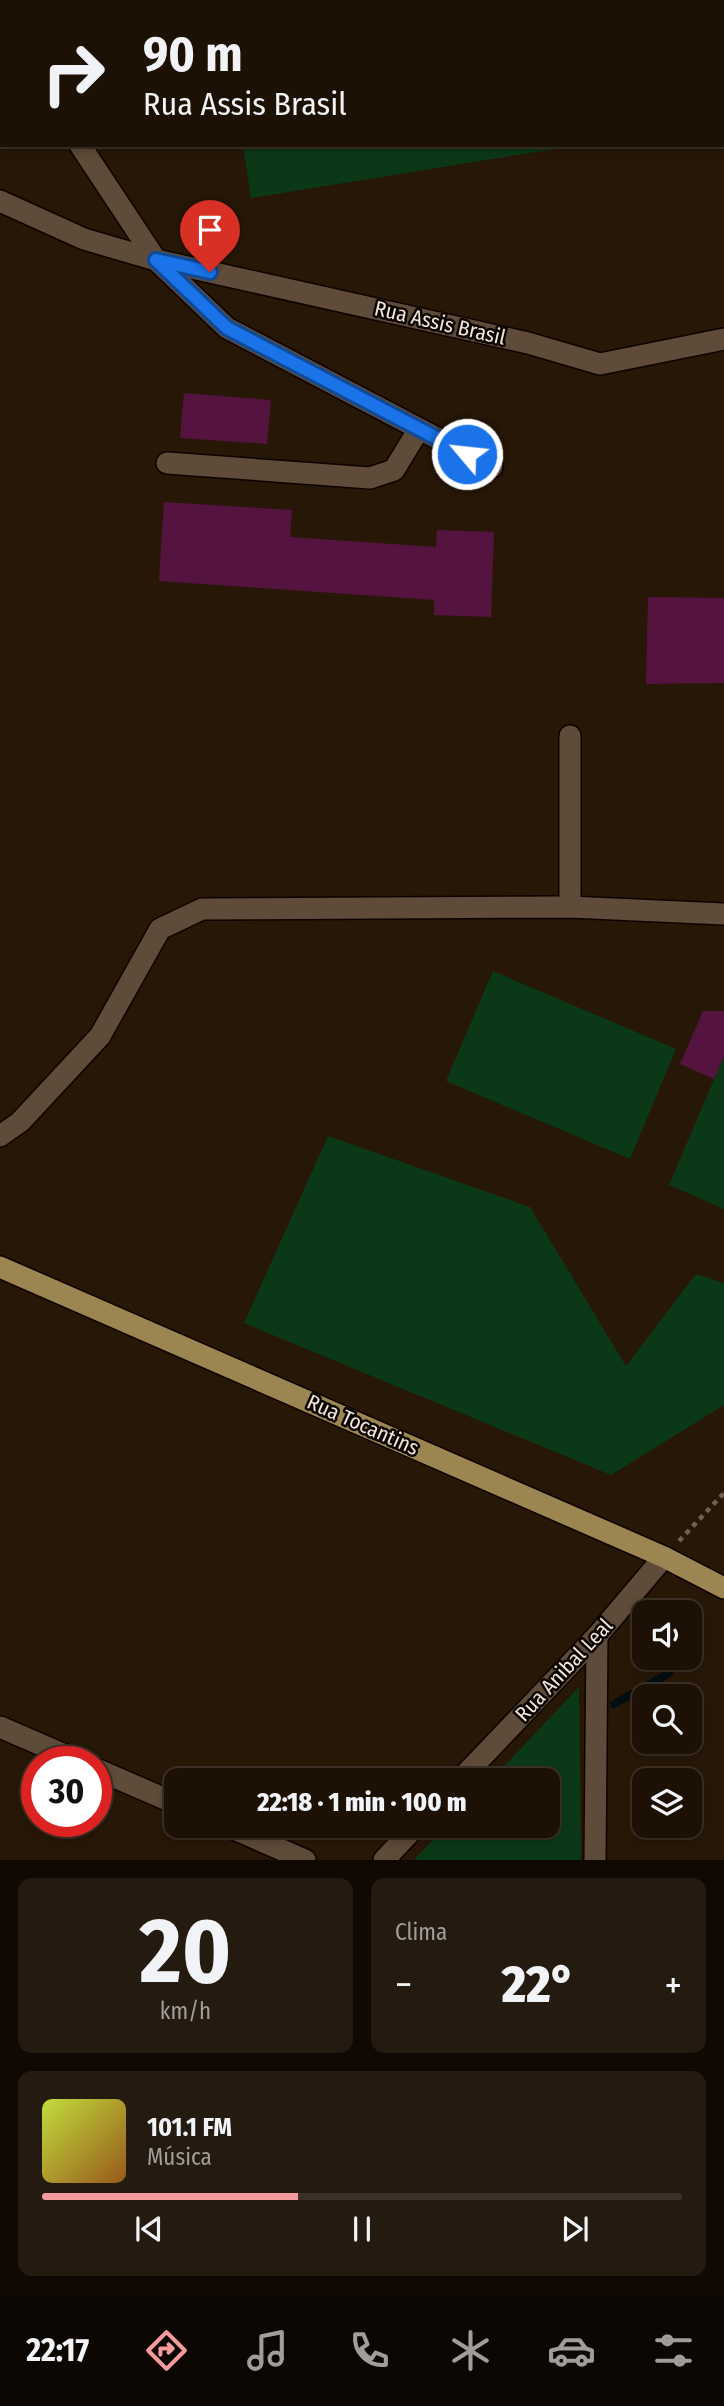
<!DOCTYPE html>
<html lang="pt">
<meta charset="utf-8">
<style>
body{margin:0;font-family:"Fira Sans Condensed",sans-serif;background:#251a0f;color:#f1f3f6;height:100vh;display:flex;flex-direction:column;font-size:26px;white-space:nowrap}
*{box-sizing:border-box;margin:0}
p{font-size:23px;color:#a09d9a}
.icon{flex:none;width:38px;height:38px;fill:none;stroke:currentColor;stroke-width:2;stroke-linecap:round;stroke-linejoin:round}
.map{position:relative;height:1860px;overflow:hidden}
.drawer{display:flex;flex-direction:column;gap:18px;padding:18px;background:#100903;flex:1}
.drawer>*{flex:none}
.banner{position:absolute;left:0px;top:0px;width:724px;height:147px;box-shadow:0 4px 10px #0003,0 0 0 2px #3b3127;background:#1d1105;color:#f1f3f6;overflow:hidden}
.fabs{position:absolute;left:632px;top:1600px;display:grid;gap:14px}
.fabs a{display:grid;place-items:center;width:70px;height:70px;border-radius:14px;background:#1d1105;box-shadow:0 4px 10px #0003,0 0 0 2px #3b3127;font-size:35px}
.speed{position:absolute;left:21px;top:1746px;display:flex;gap:14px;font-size:35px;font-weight:700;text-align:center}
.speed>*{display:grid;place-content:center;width:91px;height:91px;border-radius:50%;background:#1d1105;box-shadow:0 4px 10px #0003,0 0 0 2px #3b3127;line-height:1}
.speed .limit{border:10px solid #d22;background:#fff;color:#111}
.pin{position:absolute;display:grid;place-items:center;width:60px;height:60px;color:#fff;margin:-72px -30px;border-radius:50% 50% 50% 0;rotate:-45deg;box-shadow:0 0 7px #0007}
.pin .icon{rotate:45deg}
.me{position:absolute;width:77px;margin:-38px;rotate:298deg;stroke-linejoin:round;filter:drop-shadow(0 0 5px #0008)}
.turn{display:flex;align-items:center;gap:24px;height:147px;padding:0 28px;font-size:32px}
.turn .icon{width:91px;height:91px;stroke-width:2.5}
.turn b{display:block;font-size:49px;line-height:60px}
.big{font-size:52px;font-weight:800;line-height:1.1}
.drawer .widget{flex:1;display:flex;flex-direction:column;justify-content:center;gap:10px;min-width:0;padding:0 24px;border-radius:14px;background:#251a0f}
.drawer .dial{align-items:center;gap:0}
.dial b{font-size:91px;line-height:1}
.song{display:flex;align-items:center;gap:21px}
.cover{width:84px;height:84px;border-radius:10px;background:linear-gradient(135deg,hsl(70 70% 55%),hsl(30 70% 35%))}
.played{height:7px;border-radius:4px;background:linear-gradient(90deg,#f59b9e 40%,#3b3127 40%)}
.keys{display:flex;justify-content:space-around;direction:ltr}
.heat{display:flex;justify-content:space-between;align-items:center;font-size:38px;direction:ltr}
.drawer .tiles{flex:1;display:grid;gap:18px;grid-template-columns:1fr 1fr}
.widget:last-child{grid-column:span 2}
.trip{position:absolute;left:164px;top:1768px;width:396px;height:70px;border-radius:14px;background:#1d1105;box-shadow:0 4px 10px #0003,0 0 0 2px #3b3127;font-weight:800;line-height:70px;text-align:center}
.menu{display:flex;height:112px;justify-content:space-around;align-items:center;background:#0c0702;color:#a09d9a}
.menu .icon{width:49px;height:49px}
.menu .current{color:#f59b9e}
.menu b{font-size:32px;color:#f1f3f6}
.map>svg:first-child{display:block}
</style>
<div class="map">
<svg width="724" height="1860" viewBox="0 0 724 1860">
<rect width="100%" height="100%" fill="#271707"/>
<!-- green -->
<g fill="#0b3918">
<path d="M220,0H724V47L723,2Z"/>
<path d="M243,145H579L251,198Z"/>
<path d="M493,971L676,1049L630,1159L446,1081Z"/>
<path d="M724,1056V1209L669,1185Z"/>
<path d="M328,1136L530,1207L626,1366L696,1274L724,1283V1405L611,1475L244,1323Z"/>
<path d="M579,1687L581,1860H414L447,1825H548V1780H491Z"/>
</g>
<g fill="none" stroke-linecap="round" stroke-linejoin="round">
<!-- stream -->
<g stroke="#020e11" stroke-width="8">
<path d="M690,1644L693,1639"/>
<path d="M614,1704L668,1674L680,1657"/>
</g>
</g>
<!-- building -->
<g fill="#551440">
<path d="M184,393L271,400L267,444L180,438Z"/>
<path d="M164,502L292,510L290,537L436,547L437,530L494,532L491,617L434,615V600L159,581Z"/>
<path d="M648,597L724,598V683L646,684Z"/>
<path d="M703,1011H724V1056L714,1079L680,1064Z"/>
</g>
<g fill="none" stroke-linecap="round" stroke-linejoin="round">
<!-- minor casing -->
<g stroke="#0f0300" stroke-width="24">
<g id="minor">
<path d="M0,26L2,28"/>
<path d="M80,145L156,260L227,328L492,467"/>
<path d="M0,201L84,239L156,260L528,343L600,364L724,339"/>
<path d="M167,463L370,478L394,470L419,429"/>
<path d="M570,907V736"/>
<path d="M0,1136L20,1122L100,1036L160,929L202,909L570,907L724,914"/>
<path d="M0,1727L81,1762"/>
<path d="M96,1769L177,1804"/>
<path d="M460,1780L597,1636L664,1557"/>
<path d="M225,1825L305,1860"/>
<path d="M384,1860L417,1825"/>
<path d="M595,1860L597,1636"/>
</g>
</g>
<!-- major casing -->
<g stroke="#0f0300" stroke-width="24">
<path id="major" d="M0,1267L664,1557L724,1588"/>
</g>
<!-- path -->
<path stroke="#6f6052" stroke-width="4.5" stroke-dasharray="5 5" stroke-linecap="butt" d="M679,1541L724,1493"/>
<!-- minor -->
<use href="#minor" stroke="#5e4b39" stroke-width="21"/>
<!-- major -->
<use href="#major" stroke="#9b8652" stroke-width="21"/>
</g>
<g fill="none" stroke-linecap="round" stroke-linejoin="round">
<!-- route casing -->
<g stroke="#114b97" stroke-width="18">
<path id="route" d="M210,272L156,260L227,328L467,454"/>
</g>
<!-- route -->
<use href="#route" stroke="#1a73e8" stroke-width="12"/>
</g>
<g text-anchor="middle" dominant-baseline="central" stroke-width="5" stroke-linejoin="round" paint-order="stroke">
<!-- street labels -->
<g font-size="21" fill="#f2e6dc" stroke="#0b0501">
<text transform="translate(440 323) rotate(13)">Rua Assis Brasil</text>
<text transform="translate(363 1425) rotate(24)">Rua Tocantins</text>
<text transform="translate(564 1670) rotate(-47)">Rua Anibal Leal</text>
</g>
</g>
</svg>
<div class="fabs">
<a><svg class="icon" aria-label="sound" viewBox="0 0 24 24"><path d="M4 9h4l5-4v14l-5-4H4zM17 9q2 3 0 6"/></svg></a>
<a><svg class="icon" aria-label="search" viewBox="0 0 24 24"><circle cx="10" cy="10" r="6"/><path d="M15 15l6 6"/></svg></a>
<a><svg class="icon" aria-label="layers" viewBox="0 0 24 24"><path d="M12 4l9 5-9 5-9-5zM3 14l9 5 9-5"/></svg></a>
</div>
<div class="speed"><div class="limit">30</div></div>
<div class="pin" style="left:210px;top:272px;background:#d93025"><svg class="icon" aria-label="arrive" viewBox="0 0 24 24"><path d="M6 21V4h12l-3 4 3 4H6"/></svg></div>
<svg class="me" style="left:467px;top:454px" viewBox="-20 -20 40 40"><circle r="17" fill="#1a73e8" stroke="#fff" stroke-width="3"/><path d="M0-11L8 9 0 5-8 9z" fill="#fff"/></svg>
<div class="trip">22:18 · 1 min · 100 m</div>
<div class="banner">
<div class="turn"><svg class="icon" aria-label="right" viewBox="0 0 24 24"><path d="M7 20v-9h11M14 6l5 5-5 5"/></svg><div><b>90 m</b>Rua Assis Brasil</div></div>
</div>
</div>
<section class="drawer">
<div class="tiles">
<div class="widget dial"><b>20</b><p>km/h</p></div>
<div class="widget"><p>Clima</p>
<div class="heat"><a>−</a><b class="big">22°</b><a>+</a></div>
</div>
<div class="widget">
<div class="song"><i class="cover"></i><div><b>101.1 FM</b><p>Música</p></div></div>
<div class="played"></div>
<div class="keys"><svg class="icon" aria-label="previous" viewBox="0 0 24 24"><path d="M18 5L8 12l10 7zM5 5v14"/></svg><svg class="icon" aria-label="pause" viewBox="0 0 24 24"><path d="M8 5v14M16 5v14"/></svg><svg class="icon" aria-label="next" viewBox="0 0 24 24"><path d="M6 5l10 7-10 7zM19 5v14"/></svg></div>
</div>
</div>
</section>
<nav class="menu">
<b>22:17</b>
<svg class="icon current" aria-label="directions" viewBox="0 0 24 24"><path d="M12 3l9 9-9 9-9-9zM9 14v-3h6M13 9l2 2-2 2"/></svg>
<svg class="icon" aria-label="music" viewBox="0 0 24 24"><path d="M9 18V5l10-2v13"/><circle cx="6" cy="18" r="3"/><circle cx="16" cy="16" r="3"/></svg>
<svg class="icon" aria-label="phone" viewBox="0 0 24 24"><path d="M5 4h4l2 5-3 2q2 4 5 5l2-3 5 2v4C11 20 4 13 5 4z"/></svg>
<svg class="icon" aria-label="climate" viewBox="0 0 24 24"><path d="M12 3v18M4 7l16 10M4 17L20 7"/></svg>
<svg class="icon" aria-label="car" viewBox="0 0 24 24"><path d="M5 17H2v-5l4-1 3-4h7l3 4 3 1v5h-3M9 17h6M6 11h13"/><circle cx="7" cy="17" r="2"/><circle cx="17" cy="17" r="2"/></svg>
<svg class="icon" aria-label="filters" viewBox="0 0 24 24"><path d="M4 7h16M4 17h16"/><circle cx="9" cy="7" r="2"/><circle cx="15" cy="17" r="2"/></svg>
</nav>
